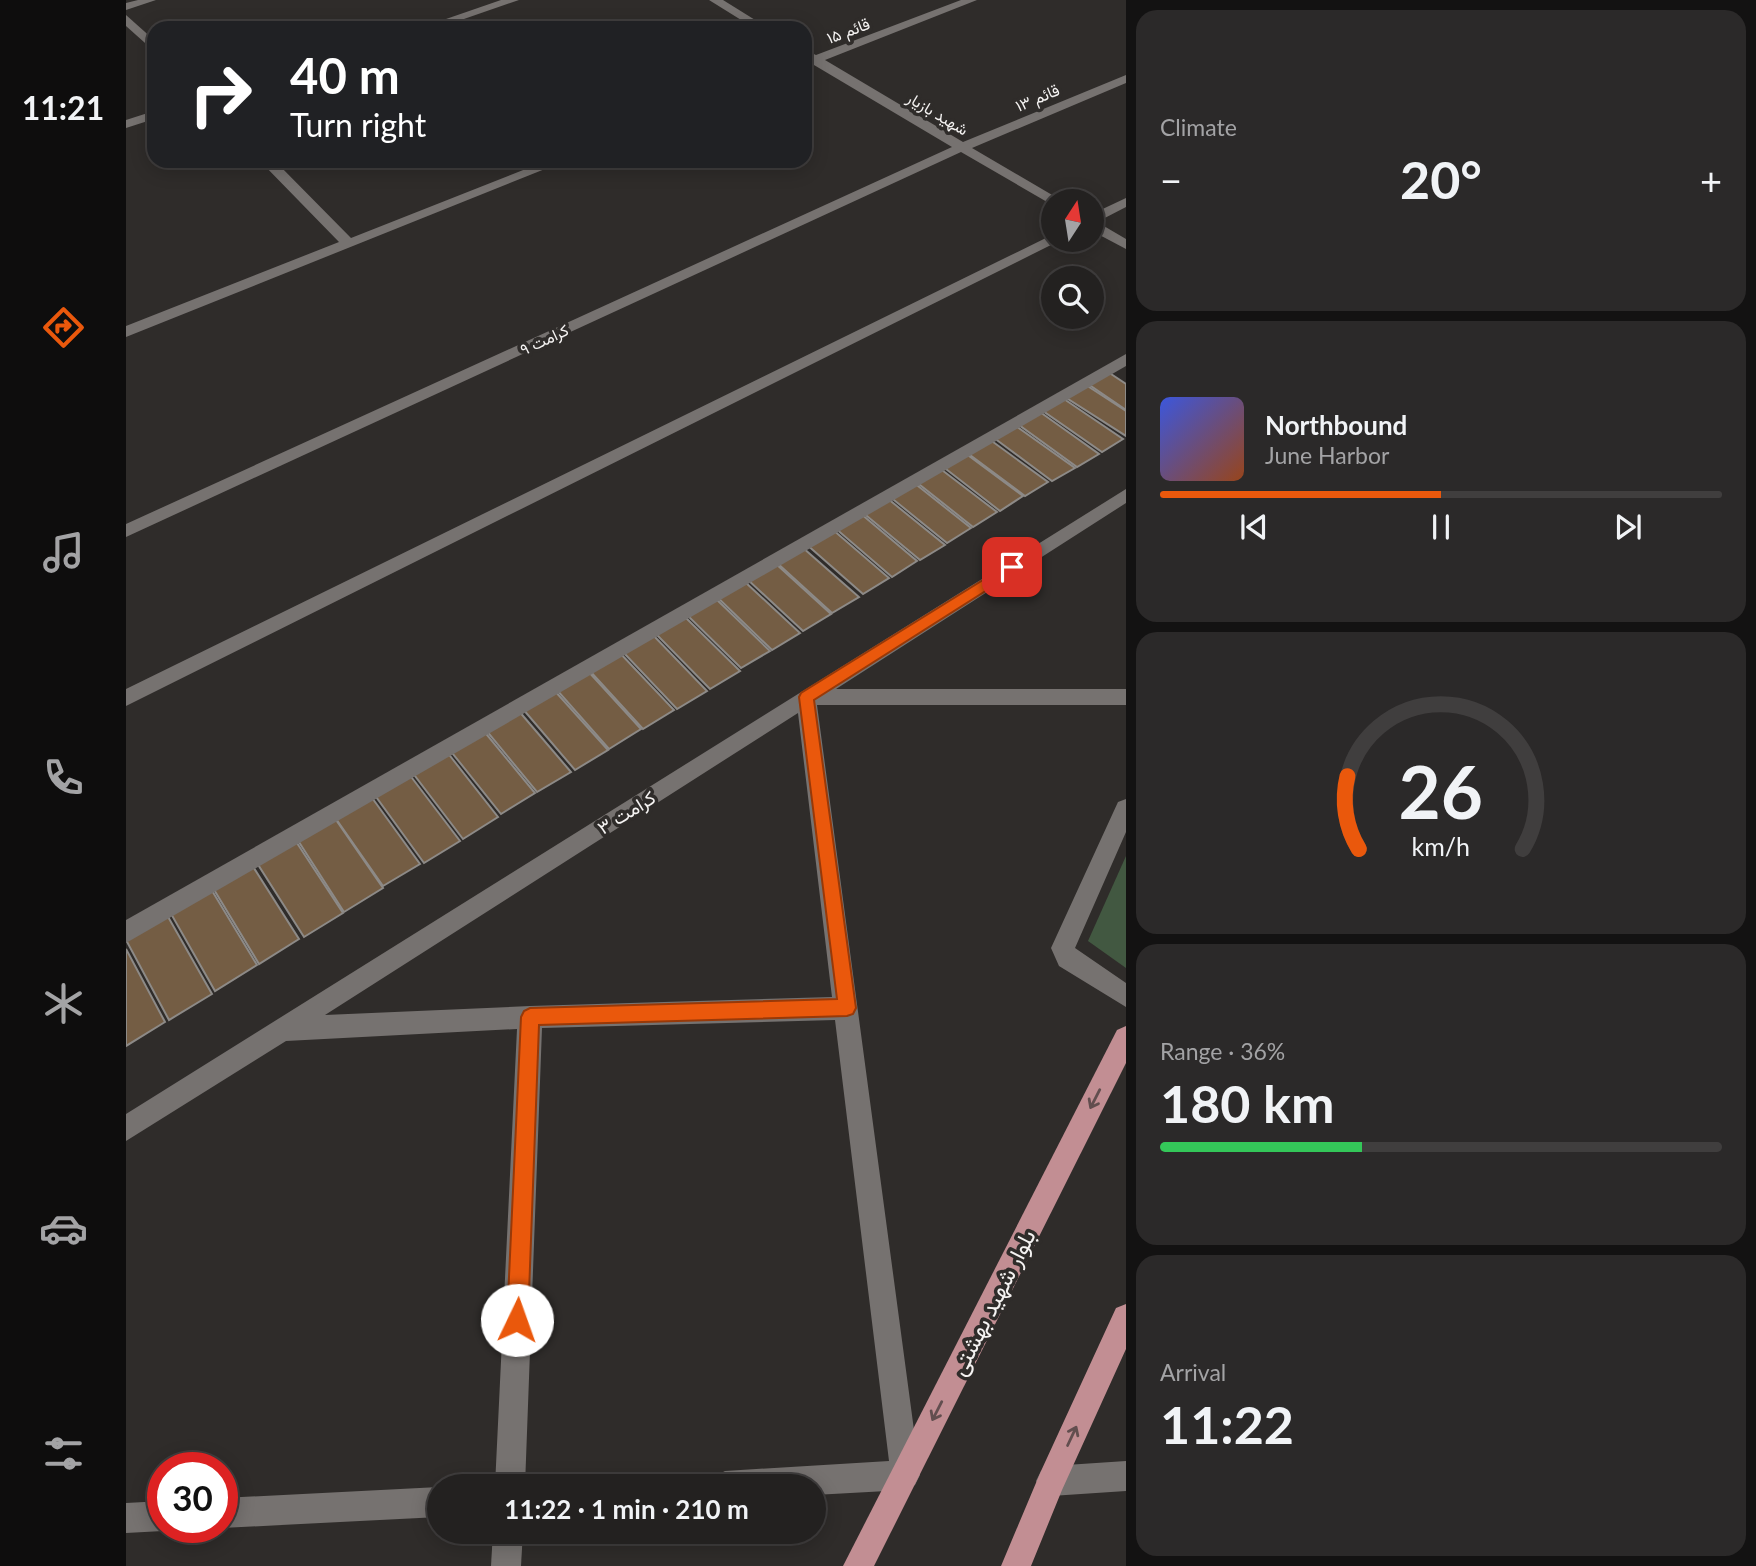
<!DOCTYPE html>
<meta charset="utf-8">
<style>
body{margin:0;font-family:Lato,Vazirmatn,sans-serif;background:#2b2929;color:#f1f3f6;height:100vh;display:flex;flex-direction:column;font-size:26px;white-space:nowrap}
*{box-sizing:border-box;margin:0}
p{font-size:23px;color:#a3a3a5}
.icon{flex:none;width:38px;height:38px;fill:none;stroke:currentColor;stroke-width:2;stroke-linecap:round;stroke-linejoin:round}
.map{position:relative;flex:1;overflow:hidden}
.details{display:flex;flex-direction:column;gap:10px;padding:10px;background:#131212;width:630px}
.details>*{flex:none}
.hud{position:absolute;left:21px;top:21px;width:665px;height:147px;border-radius:21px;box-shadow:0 4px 18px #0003,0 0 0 2px #403e3e;background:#202124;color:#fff;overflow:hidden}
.needle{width:46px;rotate:12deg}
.fabs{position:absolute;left:915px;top:189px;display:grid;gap:14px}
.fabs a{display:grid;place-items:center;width:63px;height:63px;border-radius:50%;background:#232120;box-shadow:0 4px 18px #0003,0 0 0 2px #403e3e;font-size:35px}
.speed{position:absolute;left:21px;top:1452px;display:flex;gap:14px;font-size:35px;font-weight:700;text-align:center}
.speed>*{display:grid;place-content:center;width:91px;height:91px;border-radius:50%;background:#232120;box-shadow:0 4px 18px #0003,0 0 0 2px #403e3e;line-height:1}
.speed .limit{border:10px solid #d22;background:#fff;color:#111}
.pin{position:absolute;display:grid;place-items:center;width:60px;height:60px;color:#fff;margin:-30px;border-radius:14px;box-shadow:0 4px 10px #0006}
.me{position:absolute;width:77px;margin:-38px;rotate:3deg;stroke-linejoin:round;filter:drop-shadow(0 0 5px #0008)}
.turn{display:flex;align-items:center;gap:24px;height:147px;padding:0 28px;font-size:32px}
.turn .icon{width:91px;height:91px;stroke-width:2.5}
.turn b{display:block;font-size:49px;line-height:60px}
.big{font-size:52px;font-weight:700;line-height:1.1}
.details .tile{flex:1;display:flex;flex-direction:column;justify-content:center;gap:10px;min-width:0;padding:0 24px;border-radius:21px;background:#2b2929}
.details .dial{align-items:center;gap:0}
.dial svg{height:182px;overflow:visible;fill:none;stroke:#403e3e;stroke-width:7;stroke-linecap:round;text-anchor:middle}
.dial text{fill:#f1f3f6;stroke:none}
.song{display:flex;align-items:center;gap:21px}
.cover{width:84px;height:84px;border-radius:10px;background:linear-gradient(135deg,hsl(230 70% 55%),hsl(20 70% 35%))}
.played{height:7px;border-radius:4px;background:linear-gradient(90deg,#ea580c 50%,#403e3e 50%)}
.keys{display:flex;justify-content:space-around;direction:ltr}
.heat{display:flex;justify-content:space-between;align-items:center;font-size:38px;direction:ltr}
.charge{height:10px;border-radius:5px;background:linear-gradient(90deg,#34c759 36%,#403e3e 0)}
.trip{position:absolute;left:301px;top:1474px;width:399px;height:70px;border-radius:35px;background:#232120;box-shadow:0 4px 18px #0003,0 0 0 2px #403e3e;font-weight:700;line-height:70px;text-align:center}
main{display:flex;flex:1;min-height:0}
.menu{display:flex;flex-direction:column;width:126px;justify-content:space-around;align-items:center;background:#0e0d0d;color:#a3a3a5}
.menu .icon{width:49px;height:49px}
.menu .current{color:#ea580c}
.menu b{font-size:32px;color:#f1f3f6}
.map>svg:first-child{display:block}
</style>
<main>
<nav class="menu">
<b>11:21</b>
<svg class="icon current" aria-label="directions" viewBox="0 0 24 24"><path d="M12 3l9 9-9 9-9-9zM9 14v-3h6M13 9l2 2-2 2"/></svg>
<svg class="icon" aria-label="music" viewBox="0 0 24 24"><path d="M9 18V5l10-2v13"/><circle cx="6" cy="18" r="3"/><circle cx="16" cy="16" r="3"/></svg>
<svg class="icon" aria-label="phone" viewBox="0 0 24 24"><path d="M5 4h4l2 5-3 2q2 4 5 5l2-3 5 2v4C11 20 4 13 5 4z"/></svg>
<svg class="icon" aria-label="climate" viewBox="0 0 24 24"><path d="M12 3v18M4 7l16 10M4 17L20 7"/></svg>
<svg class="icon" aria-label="car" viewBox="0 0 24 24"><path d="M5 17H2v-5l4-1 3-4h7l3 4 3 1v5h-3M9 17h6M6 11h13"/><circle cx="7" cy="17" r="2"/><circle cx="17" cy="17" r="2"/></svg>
<svg class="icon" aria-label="filters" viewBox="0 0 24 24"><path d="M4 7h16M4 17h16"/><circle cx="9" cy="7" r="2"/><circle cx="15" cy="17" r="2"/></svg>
</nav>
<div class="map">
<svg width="1000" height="1566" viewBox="0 0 1000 1566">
<rect width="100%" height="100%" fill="#2f2c2a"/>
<!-- green -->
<path fill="#425841" d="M1000,856V968L962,941Z"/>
<!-- building -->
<g fill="#745d44" stroke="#8d8a87" stroke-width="2">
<path d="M982,372L1000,384V410L962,384Z"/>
<path d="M960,385L1000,411V436L939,397Z"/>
<path d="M938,399L997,439L976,452L917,411Z"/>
<path d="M914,412L973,454L951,467L893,425Z"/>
<path d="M890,426L949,468L926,481L868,438Z"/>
<path d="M863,439L922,482L899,496L840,452Z"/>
<path d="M839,453L897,496L874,511L816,466Z"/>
<path d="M812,467L871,512L847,527L789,481Z"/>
<path d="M787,482L845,528L821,543L763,496Z"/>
<path d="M761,498L819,545L794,560L736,512Z"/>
<path d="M734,513L791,561L766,577L709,528Z"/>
<path d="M706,529L763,578L737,594L680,544Z"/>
<path d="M676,547L733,597L706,613L650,562Z"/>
<path d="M649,563L705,614L677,631L621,579Z"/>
<path d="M618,581L674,633L646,650L590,596Z"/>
<path d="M588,597L644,651L615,668L560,614Z"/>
<path d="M558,616L614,671L584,689L529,633Z"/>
<path d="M526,634L581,691L551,709L496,651Z"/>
<path d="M493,652L548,710L517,729L463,670Z"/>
<path d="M461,670L515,729L483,749L430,689Z"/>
<path d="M428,690L482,750L449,770L396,708Z"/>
<path d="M392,710L445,772L411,792L359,729Z"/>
<path d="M357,730L409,793L375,814L323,749Z"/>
<path d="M321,752L372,817L337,839L286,772Z"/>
<path d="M283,774L334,841L298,863L248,794Z"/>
<path d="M244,795L294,864L257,886L208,816Z"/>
<path d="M208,817L257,888L218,912L171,839Z"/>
<path d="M169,840L217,913L178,937L131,863Z"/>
<path d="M126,865L173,939L133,964L87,888Z"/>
<path d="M85,889L131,965L89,991L44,912Z"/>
<path d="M41,915L86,994L43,1020L0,940Z"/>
<path d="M0,949L39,1022L0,1046Z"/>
</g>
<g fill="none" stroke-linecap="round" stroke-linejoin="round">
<!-- minor -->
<g fill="#767270" fill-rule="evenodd">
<path d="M12,0H30L0,10V3Z"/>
<path d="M375,0H393L312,28H294Z"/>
<path d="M583,0H597L642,28H628Z"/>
<path d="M835,0H851L699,60L837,142L1000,75V83L846,148L933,199L934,201H928V206L835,152L0,537V524L826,147L688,65L679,66V50L690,55Z"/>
<path d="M0,15L28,40V51L0,26Z"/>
<path d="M28,111V119L0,128V120Z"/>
<path d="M134,161H149L225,238L420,161H439L0,337V326L213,242Z"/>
<path d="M1000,198V207L971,222L1000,239V249L966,231V214Z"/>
<path d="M928,234V240L933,241L0,706V689Z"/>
<path d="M1000,354V366L0,943V920Z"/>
<path d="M1000,489V503L710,689H1000V705H691L794,1475L789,1485L779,1490L688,1495V1486H584L589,1476L599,1471L763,1461L709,1020L416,1028L399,1486H369L391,1029L160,1041L0,1141V1114ZM672,713L706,997L404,1006L199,1015Z"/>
<path d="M1000,799V832L949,948L1000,983V1007L933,966L925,948L992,802Z"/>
<path d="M1000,1461V1491L925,1496L915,1491L910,1481L915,1471L925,1466Z"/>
<path d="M313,1487V1517L96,1528V1498Z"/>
<path d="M37,1501V1528H45L37,1531L0,1533V1503Z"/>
<path d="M367,1531H397L395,1566H365Z"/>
</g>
<!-- major -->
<g fill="#c28e93" fill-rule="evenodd">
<path d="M1000,1026V1063L748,1566H717L991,1030Z"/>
<path d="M1000,1304V1349L936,1490L905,1566H875L915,1471L990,1308Z"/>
</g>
</g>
<!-- one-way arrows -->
<defs><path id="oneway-shaft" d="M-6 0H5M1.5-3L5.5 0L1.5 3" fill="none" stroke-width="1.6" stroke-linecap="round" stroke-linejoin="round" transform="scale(1.75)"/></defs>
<g stroke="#624e4f">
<use href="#oneway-shaft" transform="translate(969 1099) rotate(117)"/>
<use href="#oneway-shaft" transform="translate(811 1411) rotate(117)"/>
<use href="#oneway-shaft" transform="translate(946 1436) rotate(-65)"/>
</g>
<!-- route -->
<path fill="#ea580c" stroke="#983908" stroke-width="2" d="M886,562L893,567L891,571L688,700L730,1008L727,1014L721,1016L413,1025L402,1320L399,1328L391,1331L384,1328L381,1320L395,1017L398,1011L404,1008L711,999L673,697L675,693Z"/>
<g text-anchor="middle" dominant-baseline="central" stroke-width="7" stroke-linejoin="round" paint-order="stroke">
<!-- far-street labels -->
<g font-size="16" fill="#f5f3f2" stroke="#2f2c2a">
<text transform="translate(722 30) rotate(-21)">قائم ۱۵</text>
<text transform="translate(911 97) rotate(-23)">قائم ۱۳</text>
<text transform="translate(812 113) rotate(31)">شهید بازیار</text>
<text transform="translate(418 339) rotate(-25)">کرامت ۹</text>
</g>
<!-- street labels -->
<g font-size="19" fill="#f5f3f2" stroke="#2f2c2a">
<text transform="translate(500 812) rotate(-32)">کرامت ۳</text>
</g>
<!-- near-street labels -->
<g font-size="23" fill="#f5f3f2" stroke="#2f2c2a">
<text transform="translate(866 1302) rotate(-63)">بلوار شهید بهشتی</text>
</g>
</g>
</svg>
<div class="fabs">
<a><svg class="needle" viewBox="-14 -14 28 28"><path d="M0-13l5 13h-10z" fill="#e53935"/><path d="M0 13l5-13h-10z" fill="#a3a3a5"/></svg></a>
<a><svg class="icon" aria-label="search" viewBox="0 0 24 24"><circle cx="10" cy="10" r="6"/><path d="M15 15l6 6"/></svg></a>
</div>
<div class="speed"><div class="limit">30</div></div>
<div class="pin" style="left:886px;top:567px;background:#d93025"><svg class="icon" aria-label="arrive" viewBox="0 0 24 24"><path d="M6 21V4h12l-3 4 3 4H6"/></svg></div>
<svg class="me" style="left:391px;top:1320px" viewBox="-20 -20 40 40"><circle r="19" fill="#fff"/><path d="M0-13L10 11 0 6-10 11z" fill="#ea580c"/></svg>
<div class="trip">11:22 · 1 min · 210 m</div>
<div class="hud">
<div class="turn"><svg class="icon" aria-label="right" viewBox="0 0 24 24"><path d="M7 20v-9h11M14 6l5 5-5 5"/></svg><div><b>40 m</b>Turn right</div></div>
</div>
</div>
<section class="details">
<div class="tile"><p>Climate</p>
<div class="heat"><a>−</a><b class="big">20°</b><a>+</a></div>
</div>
<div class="tile">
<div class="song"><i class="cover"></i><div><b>Northbound</b><p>June Harbor</p></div></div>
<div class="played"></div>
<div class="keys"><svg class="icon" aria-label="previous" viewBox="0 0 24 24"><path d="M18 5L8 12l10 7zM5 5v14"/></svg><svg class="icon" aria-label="pause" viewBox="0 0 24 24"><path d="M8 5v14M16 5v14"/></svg><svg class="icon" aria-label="next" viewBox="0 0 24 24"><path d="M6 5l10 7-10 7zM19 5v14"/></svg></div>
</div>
<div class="tile dial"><svg viewBox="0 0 100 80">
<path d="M14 69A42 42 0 1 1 86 69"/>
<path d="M14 69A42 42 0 0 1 9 37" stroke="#ea580c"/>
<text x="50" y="56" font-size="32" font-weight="700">26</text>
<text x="50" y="72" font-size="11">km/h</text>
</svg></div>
<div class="tile"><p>Range · 36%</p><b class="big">180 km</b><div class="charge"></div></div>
<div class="tile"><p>Arrival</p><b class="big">11:22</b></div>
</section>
</main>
